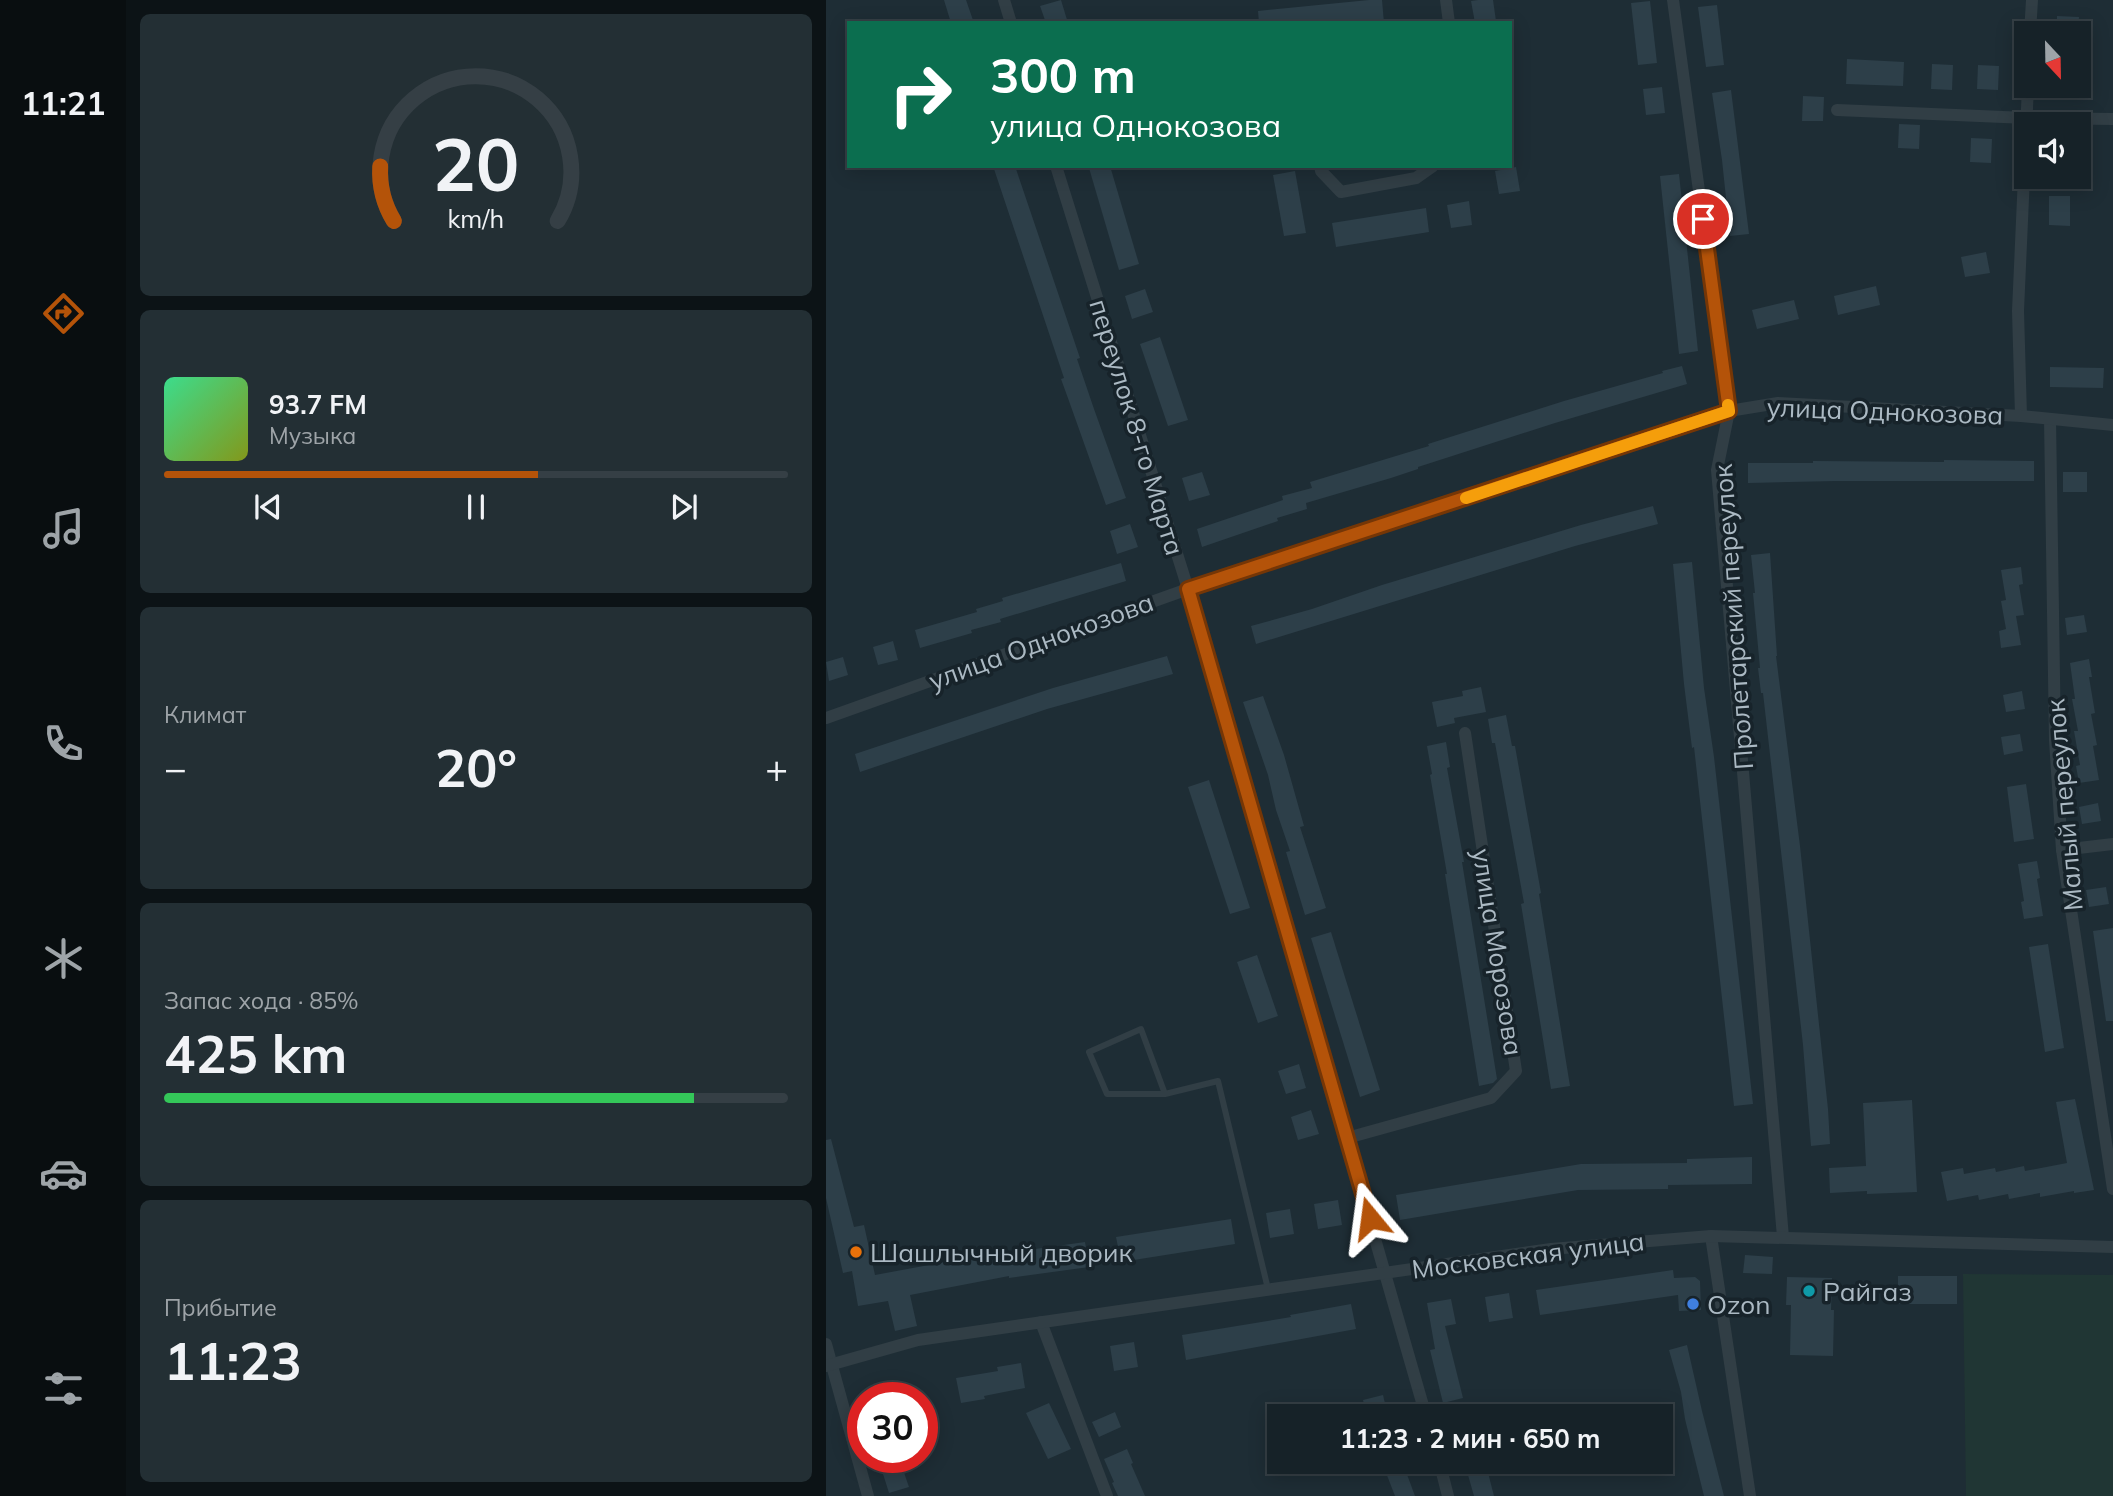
<!DOCTYPE html>
<html lang="ru">
<meta charset="utf-8">
<style>
body{margin:0;font-family:Mulish,sans-serif;background:#232f34;color:#f1f3f6;height:100vh;display:flex;flex-direction:column;font-size:26px;white-space:nowrap}
*{box-sizing:border-box;margin:0}
p{font-size:23px;color:#9ea4a8}
.icon{flex:none;width:38px;height:38px;fill:none;stroke:currentColor;stroke-width:2;stroke-linecap:round;stroke-linejoin:round}
.map{position:relative;flex:1;overflow:hidden}
.details{display:flex;flex-direction:column;gap:14px;padding:14px;background:#0c1316;width:700px}
.details>*{flex:none}
.banner{position:absolute;left:21px;top:21px;width:665px;height:147px;border-radius:0px;box-shadow:0 4px 18px #0003,0 0 0 2px #353f45;background:#0b6e4f;color:#fff;overflow:hidden}
.needle{width:46px;rotate:158deg}
.buttons{position:absolute;left:1188px;top:21px;display:grid;gap:14px}
.buttons a{display:grid;place-items:center;width:77px;height:77px;border-radius:0px;background:#162228;box-shadow:0 4px 18px #0003,0 0 0 2px #353f45;font-size:35px}
.speed{position:absolute;left:21px;top:1382px;display:flex;gap:14px;font-size:35px;font-weight:700;text-align:center}
.speed>*{display:grid;place-content:center;width:91px;height:91px;border-radius:50%;background:#162228;box-shadow:0 4px 18px #0003,0 0 0 2px #353f45;line-height:1}
.speed .limit{border:10px solid #d22;background:#fff;color:#111}
.pin{position:absolute;display:grid;place-items:center;width:60px;height:60px;color:#fff;margin:-30px;border:4px solid #fff;border-radius:50%;box-shadow:0 2px 7px #0007}
.me{position:absolute;width:77px;margin:-38px;rotate:344deg;stroke-linejoin:round;filter:drop-shadow(0 0 5px #0008)}
.turn{display:flex;align-items:center;gap:24px;height:147px;padding:0 28px;font-size:32px}
.turn .icon{width:91px;height:91px;stroke-width:2.5}
.turn b{display:block;font-size:49px;line-height:60px}
.big{font-size:52px;font-weight:700;line-height:1.1}
.details .widget{flex:1;display:flex;flex-direction:column;justify-content:center;gap:10px;min-width:0;padding:0 24px;border-radius:10px;background:#232f34}
.details .dial{align-items:center;gap:0}
.dial svg{height:182px;overflow:visible;fill:none;stroke:#353f45;stroke-width:7;stroke-linecap:round;text-anchor:middle}
.dial text{fill:#f1f3f6;stroke:none}
.song{display:flex;align-items:center;gap:21px}
.cover{width:84px;height:84px;border-radius:10px;background:linear-gradient(135deg,hsl(150 70% 55%),hsl(70 70% 35%))}
.played{height:7px;border-radius:4px;background:linear-gradient(90deg,#b45309 60%,#353f45 60%)}
.keys{display:flex;justify-content:space-around;direction:ltr}
.heat{display:flex;justify-content:space-between;align-items:center;font-size:38px;direction:ltr}
.charge{height:10px;border-radius:5px;background:linear-gradient(90deg,#34c759 85%,#353f45 0)}
.trip{position:absolute;left:441px;top:1404px;width:406px;height:70px;border-radius:0px;background:#162228;box-shadow:0 4px 18px #0003,0 0 0 2px #353f45;font-weight:700;line-height:70px;text-align:center}
main{display:flex;flex:1;min-height:0}
.tab-bar{display:flex;flex-direction:column;width:126px;justify-content:space-around;align-items:center;background:#090e10;color:#9ea4a8}
.tab-bar .icon{width:49px;height:49px}
.tab-bar .on{color:#b45309}
.tab-bar b{font-size:32px;color:#f1f3f6}
.map>svg:first-child{display:block}
</style>
<main>
<nav class="tab-bar">
<b>11:21</b>
<svg class="icon on" aria-label="directions" viewBox="0 0 24 24"><path d="M12 3l9 9-9 9-9-9zM9 14v-3h6M13 9l2 2-2 2"/></svg>
<svg class="icon" aria-label="music" viewBox="0 0 24 24"><path d="M9 18V5l10-2v13"/><circle cx="6" cy="18" r="3"/><circle cx="16" cy="16" r="3"/></svg>
<svg class="icon" aria-label="phone" viewBox="0 0 24 24"><path d="M5 4h4l2 5-3 2q2 4 5 5l2-3 5 2v4C11 20 4 13 5 4z"/></svg>
<svg class="icon" aria-label="climate" viewBox="0 0 24 24"><path d="M12 3v18M4 7l16 10M4 17L20 7"/></svg>
<svg class="icon" aria-label="car" viewBox="0 0 24 24"><path d="M5 17H2v-5l4-1 3-4h7l3 4 3 1v5h-3M9 17h6M6 11h13"/><circle cx="7" cy="17" r="2"/><circle cx="17" cy="17" r="2"/></svg>
<svg class="icon" aria-label="filters" viewBox="0 0 24 24"><path d="M4 7h16M4 17h16"/><circle cx="9" cy="7" r="2"/><circle cx="15" cy="17" r="2"/></svg>
</nav>
<section class="details">
<div class="widget dial"><svg viewBox="0 0 100 80">
<path d="M14 69A42 42 0 1 1 86 69"/>
<path d="M14 69A42 42 0 0 1 8 45" stroke="#b45309"/>
<text x="50" y="56" font-size="32" font-weight="700">20</text>
<text x="50" y="72" font-size="11">km/h</text>
</svg></div>
<div class="widget">
<div class="song"><i class="cover"></i><div><b>93.7 FM</b><p>Музыка</p></div></div>
<div class="played"></div>
<div class="keys"><svg class="icon" aria-label="previous" viewBox="0 0 24 24"><path d="M18 5L8 12l10 7zM5 5v14"/></svg><svg class="icon" aria-label="pause" viewBox="0 0 24 24"><path d="M8 5v14M16 5v14"/></svg><svg class="icon" aria-label="next" viewBox="0 0 24 24"><path d="M6 5l10 7-10 7zM19 5v14"/></svg></div>
</div>
<div class="widget"><p>Климат</p>
<div class="heat"><a>−</a><b class="big">20°</b><a>+</a></div>
</div>
<div class="widget"><p>Запас хода · 85%</p><b class="big">425 km</b><div class="charge"></div></div>
<div class="widget"><p>Прибытие</p><b class="big">11:23</b></div>
</section>
<div class="map">
<svg width="1287" height="1496" viewBox="0 0 1287 1496">
<rect width="100%" height="100%" fill="#1e2d35"/>
<!-- green -->
<path fill="#203634" d="M1137,1274L1287,1275V1496H1140Z"/>
<!-- building -->
<g fill="#2d3f49">
<path d="M118,0H140L148,23H125Z"/>
<path d="M235,0L242,23H220L214,6Z"/>
<path d="M543,0H556L558,23H433L432,11Z"/>
<path d="M652,0H667L670,21L649,23L645,1Z"/>
<path d="M824,1L831,63L812,65L805,3Z"/>
<path d="M891,5L898,65L880,67L872,7Z"/>
<path d="M1231,16L1253,17L1252,33H1231Z"/>
<path d="M1021,59L1078,62L1077,86L1020,84Z"/>
<path d="M1106,64L1127,65L1126,90L1105,89Z"/>
<path d="M1152,65L1173,66L1172,90L1151,89Z"/>
<path d="M836,87L839,113L820,115L817,89Z"/>
<path d="M905,90L923,234L904,236L896,160L886,93Z"/>
<path d="M977,96L998,97L997,121H976Z"/>
<path d="M1073,124L1094,125L1093,149L1072,148Z"/>
<path d="M1145,138L1166,139L1165,163L1144,162Z"/>
<path d="M167,166H189L254,358L251,359L268,409L300,498L280,505L243,401L235,379L238,378Z"/>
<path d="M269,166H284L313,264L293,270L263,168Z"/>
<path d="M690,167L694,191L673,194L669,171Z"/>
<path d="M469,171L480,233L458,236L447,175Z"/>
<path d="M853,174L872,351L853,354L834,176Z"/>
<path d="M1223,196H1244V226L1223,225Z"/>
<path d="M643,201L646,225L625,228L621,205Z"/>
<path d="M600,208L603,232L510,247L506,223Z"/>
<path d="M1160,252L1164,273L1139,277L1135,257Z"/>
<path d="M1050,286L1054,305L1012,315L1008,296Z"/>
<path d="M319,289L327,312L306,319L299,296Z"/>
<path d="M968,300L973,319L931,329L926,310Z"/>
<path d="M334,337L362,420L342,426L314,344Z"/>
<path d="M856,366L861,384L729,423L592,467V469L565,478L480,503L481,509L451,518L452,521L376,547L371,529L457,500L456,496L486,488L484,482L603,446L602,444L738,401L837,373L836,371Z"/>
<path d="M1224,367L1278,368L1277,388L1224,387Z"/>
<path d="M1118,460L1208,461V481H1010L922,483V463H987V461L1118,462Z"/>
<path d="M376,472L384,495L363,501L356,478Z"/>
<rect x="1237" y="472" width="24" height="20"/>
<path d="M827,506L832,524L749,546L430,644L425,626L486,609L556,585L755,525Z"/>
<path d="M304,524L312,547L291,554L284,531Z"/>
<path d="M944,553L951,656H950L974,846L1002,1109L1004,1144L985,1146L977,1045L937,693H935L932,668H934L927,593H929L925,555Z"/>
<path d="M866,562L878,688L888,757L927,1104L908,1106L868,747L866,748L858,684L847,564Z"/>
<path d="M295,563L300,581L174,619L175,622L145,630L146,633L94,648L89,630L151,612L150,609L177,601L176,598Z"/>
<path d="M1195,567L1197,584L1193,585L1198,615L1190,616L1195,645L1175,648L1173,631L1180,629L1175,601L1180,600L1175,570Z"/>
<path d="M1258,615L1261,632L1241,635L1239,618Z"/>
<path d="M67,641L72,660L52,665L47,647Z"/>
<path d="M341,656L347,674L221,709L34,772L29,754L227,688Z"/>
<path d="M17,657L22,675L3,681L0,662Z"/>
<path d="M1263,659L1266,677H1263L1269,713L1265,714L1271,745L1267,746L1273,780L1253,783L1250,766L1254,765L1248,731H1252L1246,699H1249L1244,663Z"/>
<path d="M655,687L660,712L628,718L629,723L611,727L606,702L637,696L636,691Z"/>
<path d="M1196,691L1199,709L1180,712L1177,695Z"/>
<path d="M437,696L458,755L478,826L474,827L500,908L479,915L460,852L464,851L450,810L442,775L417,702Z"/>
<path d="M680,715L686,746H689L715,893L713,894L744,1086L725,1089L695,904L698,903L669,743H666L662,719Z"/>
<path d="M1194,734L1197,751L1178,755L1175,737Z"/>
<path d="M620,742L624,767L621,768L638,862H636L671,1079L667,1083L653,1086L619,874H621L604,775L606,774L601,746Z"/>
<path d="M383,780L424,908L404,914L362,787Z"/>
<path d="M1200,784L1208,839L1188,842L1181,787Z"/>
<path d="M1272,803L1275,821L1256,824L1253,807Z"/>
<path d="M1211,861L1214,878L1211,879L1217,916L1198,919L1195,902L1198,901L1192,864Z"/>
<path d="M1280,887L1283,904L1263,907L1260,890Z"/>
<path d="M1287,928V1021H1280L1267,931Z"/>
<path d="M505,932L554,1090L534,1097L485,938Z"/>
<path d="M1222,944L1238,1048L1219,1052L1203,947Z"/>
<path d="M431,955L452,1016L432,1023L411,962Z"/>
<path d="M473,1064L480,1088L460,1094L452,1071Z"/>
<path d="M1249,1099L1268,1190L1248,1193V1191L1214,1197V1193L1183,1199L1182,1194L1153,1200L1152,1195L1121,1201L1115,1172L1137,1168L1138,1174L1169,1168L1170,1172L1198,1166L1199,1171L1241,1163L1230,1102Z"/>
<path d="M1086,1100L1091,1192L1041,1194V1191L1004,1193L1003,1168L1040,1166L1037,1103Z"/>
<path d="M485,1110L493,1134L472,1140L465,1117Z"/>
<path d="M5,1139L28,1227L38,1225L49,1275L173,1252V1254L259,1242L263,1267L183,1278V1276L84,1295L91,1326L69,1331L62,1301L32,1306L26,1271L17,1273L0,1198V1140Z"/>
<path d="M926,1157V1184L842,1185V1189L752,1190L574,1220L570,1195L755,1164L861,1163V1159Z"/>
<path d="M512,1200L516,1225L492,1229L488,1204Z"/>
<path d="M464,1209L468,1234L444,1238L440,1213Z"/>
<path d="M405,1219L409,1244L295,1262L290,1237Z"/>
<path d="M919,1255L947,1257L946,1274L917,1273Z"/>
<path d="M847,1270L848,1278L869,1277L874,1281L875,1310L853,1311L852,1295L714,1315L710,1290Z"/>
<rect x="1072" y="1276" width="59" height="28"/>
<path d="M961,1277L1006,1278L1005,1310H1008L1007,1356L964,1355L965,1305H960Z"/>
<path d="M683,1293L687,1318L663,1322L659,1297Z"/>
<path d="M625,1299L630,1324L619,1326L637,1398L617,1403L604,1350L609,1349L601,1303Z"/>
<path d="M525,1304L530,1329L360,1360L356,1335L465,1317L464,1315Z"/>
<path d="M308,1342L312,1367L288,1371L284,1346Z"/>
<path d="M861,1345L876,1411L898,1496H878L859,1419L855,1392L843,1350Z"/>
<path d="M195,1363L199,1388L158,1396L159,1399L135,1403L130,1378L172,1371L171,1367Z"/>
<path d="M557,1395L562,1416H541L537,1400Z"/>
<path d="M223,1403L245,1449L222,1459L200,1413Z"/>
<path d="M289,1412L295,1427L273,1437L266,1422Z"/>
<path d="M301,1449L307,1463L305,1464L319,1496H292L286,1483L288,1482L278,1459Z"/>
<path d="M52,1458H73L83,1487L63,1493Z"/>
<path d="M568,1461H576L589,1496H569L557,1465Z"/>
<path d="M638,1461H659L668,1496H648Z"/>
</g>
<g fill="none" stroke-linecap="round" stroke-linejoin="round">
<!-- lane -->
<path stroke="#313e45" stroke-width="6" d="M339,1094L315,1029L263,1052L281,1094H339L392,1081L442,1289"/>
<!-- street -->
<g stroke="#313e45" stroke-width="12">
<path d="M178,0L185,23"/>
<path d="M620,0L623,23"/>
<path d="M847,0L903,411L891,470L957,1237"/>
<path d="M1204,33L1206,0"/>
<path d="M1011,110L1201,118L1287,119"/>
<path d="M230,166L362,589L600,1416"/>
<path d="M494,166L495,171L515,192L590,178L607,166"/>
<path d="M1195,416L1192,311L1202,86"/>
<path d="M1224,419L1229,740L1236,850L1287,1189"/>
<path d="M0,718L362,589L903,411L952,403L1195,416L1287,425"/>
<path d="M1236,850L1287,844"/>
<path d="M521,1138L665,1098L690,1071L639,733"/>
<path d="M885,1236L924,1496"/>
<path d="M215,1322L281,1496"/>
<path d="M0,1344L42,1496"/>
<path d="M0,1366L92,1340L725,1249L885,1236L1287,1247"/>
<path d="M613,1461L622,1496"/>
</g>
</g>
<g fill="none" stroke-linecap="round" stroke-linejoin="round">
<!-- route casing -->
<g stroke="#753606" stroke-width="18">
<path id="route" d="M544,1218L362,589L903,411L877,219"/>
</g>
<!-- route -->
<use href="#route" stroke="#b45309" stroke-width="12"/>
<!-- slow -->
<path stroke="#f59e0b" stroke-width="12" d="M640,498L903,411L902,405"/>
</g>
<!-- markers -->
<circle fill="#e8710a" stroke="#17232a" stroke-width="2.5" cx="30" cy="1252" r="7"/>
<circle fill="#0f9aa8" stroke="#17232a" stroke-width="2.5" cx="983" cy="1291" r="7"/>
<circle fill="#3f7fe0" stroke="#17232a" stroke-width="2.5" cx="867" cy="1304" r="7"/>
<g text-anchor="middle" dominant-baseline="central" stroke-width="7" stroke-linejoin="round" paint-order="stroke">
<!-- street labels -->
<g font-size="26" fill="#abb9c3" stroke="#17232a">
<text transform="translate(1059 411) rotate(2)">улица Однокозова</text>
<text transform="translate(311 427) rotate(73)">переулок 8-го Марта</text>
<text transform="translate(907 617) rotate(-94)">Пролетарский переулок</text>
<text transform="translate(215 641) rotate(-20)">улица Однокозова</text>
<text transform="translate(1238 805) rotate(-95)">Малый переулок</text>
<text transform="translate(672 952) rotate(81)">улица Морозова</text>
<text transform="translate(702 1255) rotate(-7)">Московская улица</text>
</g>
<!-- poi labels -->
<g font-size="26" fill="#abb9c3" stroke="#17232a" text-anchor="start">
<text x="44" y="1252">Шашлычный дворик</text>
<text x="997" y="1291">Райгаз</text>
<text x="881" y="1304">Ozon</text>
</g>
</g>
</svg>
<div class="buttons">
<a><svg class="needle" viewBox="-14 -14 28 28"><path d="M0-13l5 13h-10z" fill="#e53935"/><path d="M0 13l5-13h-10z" fill="#9ea4a8"/></svg></a>
<a><svg class="icon" aria-label="sound" viewBox="0 0 24 24"><path d="M4 9h4l5-4v14l-5-4H4zM17 9q2 3 0 6"/></svg></a>
</div>
<div class="speed"><div class="limit">30</div></div>
<div class="pin" style="left:877px;top:219px;background:#d93025"><svg class="icon" aria-label="arrive" viewBox="0 0 24 24"><path d="M6 21V4h12l-3 4 3 4H6"/></svg></div>
<svg class="me" style="left:544px;top:1218px" viewBox="-20 -20 40 40"><path d="M0-17L14 15 0 8-14 15z" fill="#b45309" stroke="#fff" stroke-width="4"/></svg>
<div class="trip">11:23 · 2 мин · 650 m</div>
<div class="banner">
<div class="turn"><svg class="icon" aria-label="right" viewBox="0 0 24 24"><path d="M7 20v-9h11M14 6l5 5-5 5"/></svg><div><b>300 m</b>улица Однокозова</div></div>
</div>
</div>
</main>
